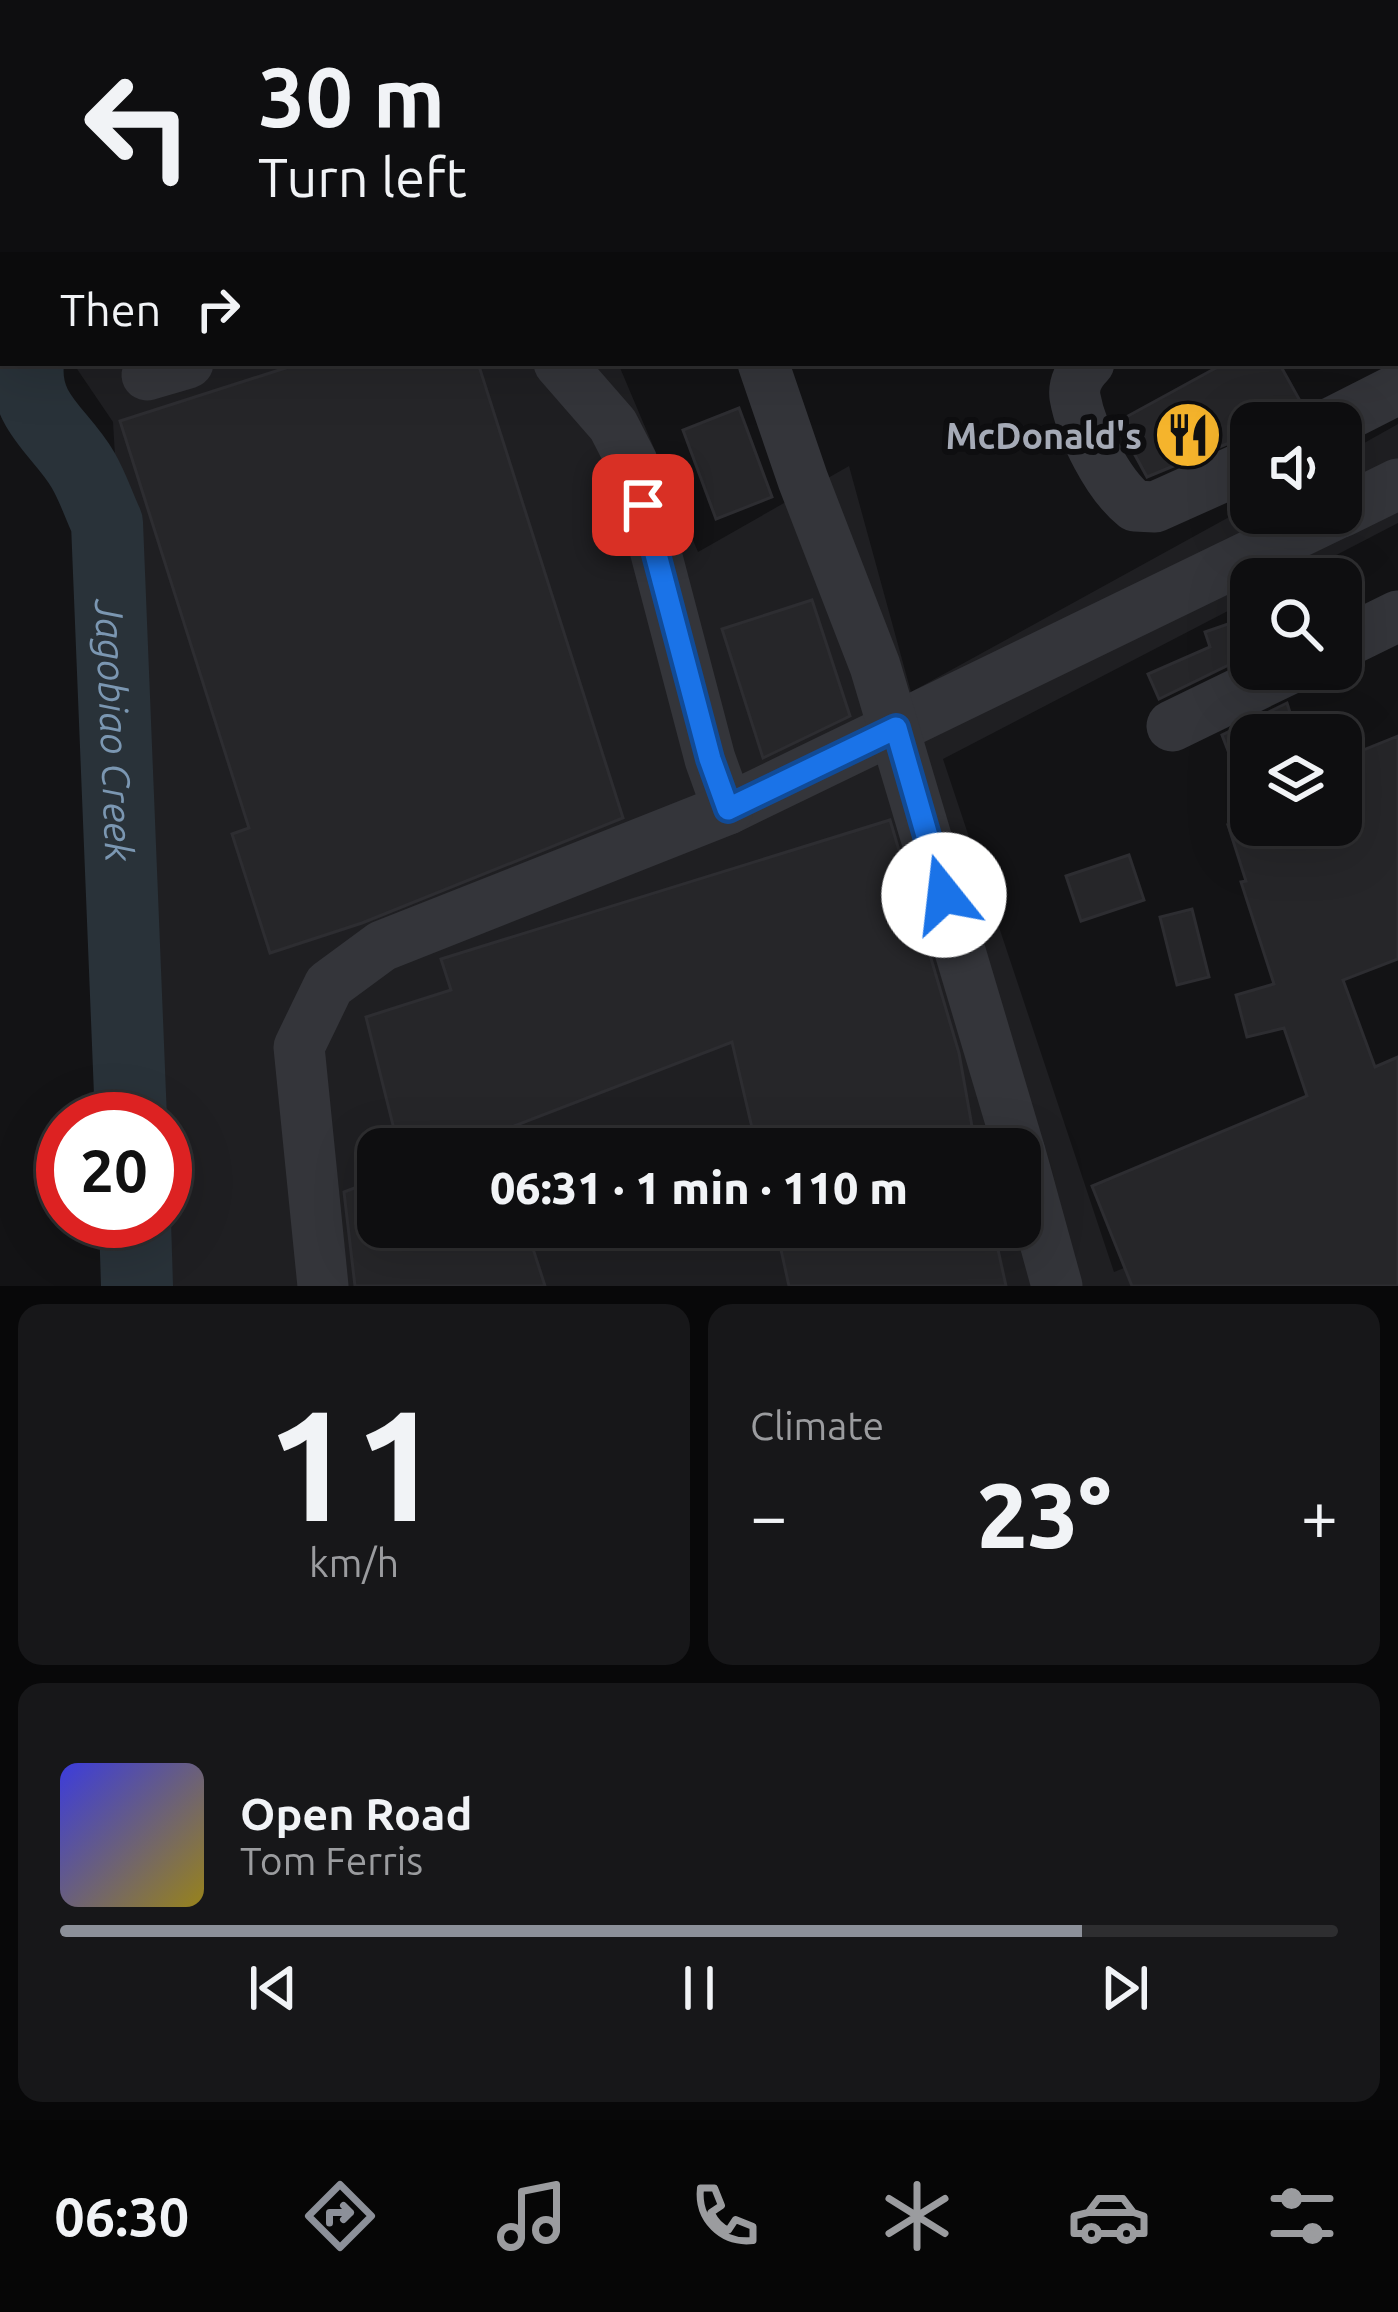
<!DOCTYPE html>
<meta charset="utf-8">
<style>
body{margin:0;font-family:Ubuntu,sans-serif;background:#171719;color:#f1f3f6;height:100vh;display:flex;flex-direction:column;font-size:45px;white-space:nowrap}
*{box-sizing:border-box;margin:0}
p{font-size:39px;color:#9b9c9f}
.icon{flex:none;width:66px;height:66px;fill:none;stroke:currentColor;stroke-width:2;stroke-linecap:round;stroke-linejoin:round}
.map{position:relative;height:1286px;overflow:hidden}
.panel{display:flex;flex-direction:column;gap:18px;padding:18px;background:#080809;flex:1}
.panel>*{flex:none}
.guide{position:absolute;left:0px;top:0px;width:1398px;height:366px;box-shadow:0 12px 48px #0002,0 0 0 3px #2e2e30;background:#0e0e10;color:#f1f3f6;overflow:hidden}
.buttons{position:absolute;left:1230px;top:402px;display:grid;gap:24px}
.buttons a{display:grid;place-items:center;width:132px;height:132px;border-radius:24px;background:#0e0e10;box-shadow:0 12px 48px #0002,0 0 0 3px #2e2e30;font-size:60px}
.speed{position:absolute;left:36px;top:1092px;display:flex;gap:24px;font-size:60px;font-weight:700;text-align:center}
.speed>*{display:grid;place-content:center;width:156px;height:156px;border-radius:50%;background:#0e0e10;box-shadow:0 12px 48px #0002,0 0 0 3px #2e2e30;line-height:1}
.speed .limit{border:18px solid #d22;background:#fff;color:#111}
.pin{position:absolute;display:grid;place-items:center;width:102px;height:102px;color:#fff;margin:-51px;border-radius:24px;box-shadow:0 6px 18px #0006}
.me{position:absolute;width:132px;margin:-66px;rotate:344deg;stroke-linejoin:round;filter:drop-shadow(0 0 9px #0008)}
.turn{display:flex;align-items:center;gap:42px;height:252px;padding:0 60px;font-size:54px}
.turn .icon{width:156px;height:156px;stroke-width:2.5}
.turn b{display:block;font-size:84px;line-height:102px}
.then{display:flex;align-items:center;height:114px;padding:0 60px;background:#0003;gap:24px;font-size:45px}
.big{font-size:90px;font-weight:800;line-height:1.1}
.panel .tile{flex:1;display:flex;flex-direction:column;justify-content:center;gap:18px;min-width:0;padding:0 42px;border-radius:24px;background:#171719}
.panel .dial{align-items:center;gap:0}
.dial b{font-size:156px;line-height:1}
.song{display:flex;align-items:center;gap:36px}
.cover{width:144px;height:144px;border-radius:18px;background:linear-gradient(135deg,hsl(240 70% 55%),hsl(50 70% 35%))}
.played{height:12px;border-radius:6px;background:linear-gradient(90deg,#8c9099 80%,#2e2e30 80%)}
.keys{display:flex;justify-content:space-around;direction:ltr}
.heat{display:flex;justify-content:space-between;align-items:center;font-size:66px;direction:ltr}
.panel .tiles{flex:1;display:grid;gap:18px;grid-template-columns:1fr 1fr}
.tile:last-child{grid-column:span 2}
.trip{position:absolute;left:357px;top:1128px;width:684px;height:120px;border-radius:24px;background:#0e0e10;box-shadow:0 12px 48px #0002,0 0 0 3px #2e2e30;font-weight:800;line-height:120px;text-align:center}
.tab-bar{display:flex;height:192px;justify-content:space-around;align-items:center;background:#060606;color:#9b9c9f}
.tab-bar .icon{width:84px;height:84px}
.tab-bar .current{color:#8c9099}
.tab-bar b{font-size:54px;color:#f1f3f6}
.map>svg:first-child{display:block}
</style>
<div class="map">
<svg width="1398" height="1286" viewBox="0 0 1398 1286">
<rect width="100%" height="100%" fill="#131315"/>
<!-- built -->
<path fill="#1f1f22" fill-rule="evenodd" d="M73,363H618L698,552L849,466L911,692L1251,505V513H1341V456L1398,424V523L1290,579H1251V599L943,759L1114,1272L1398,1157V1286H163L160,1221H165V1119H154L113,422ZM378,1149H1020V1227H378Z"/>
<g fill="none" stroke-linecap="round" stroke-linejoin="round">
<!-- river -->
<g stroke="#293239" stroke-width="72">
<path d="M123,3L125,0"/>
<path id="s1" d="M28,363C23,413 61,432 83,470C93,487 99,506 107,523L131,1119"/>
<path d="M135,1221L137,1286"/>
</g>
</g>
<!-- building -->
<g fill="#262629" stroke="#2d2d31" stroke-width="3">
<path d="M301,363H478L623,818L362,923L270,953L232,834L249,828L120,421Z"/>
<path d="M1225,363H1279L1305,410L1301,423H1251V434L1147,477L1117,422Z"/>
<path d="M739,408L772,497L716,519L683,430Z"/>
<path d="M812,600L850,716L763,758L722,629Z"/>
<path d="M1251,616V654L1159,699L1148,674L1210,647L1205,632Z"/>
<path d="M1287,703L1297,735H1251V794L1245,795L1222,735Z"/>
<path d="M1398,736V959L1343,980L1375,1067L1398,1057V1286H1132L1092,1186L1307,1096L1284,1028L1247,1037L1236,995L1274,984L1241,882L1246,881L1228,825H1341V759Z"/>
<path d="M890,820L959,1053L976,1149H757L732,1042L496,1133L501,1149H399L366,1017L451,990L441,959Z"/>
<path d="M1129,855L1144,900L1081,921L1066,876Z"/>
<path d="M1192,909L1209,977L1177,985L1160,917Z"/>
<path d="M378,1179V1227H526L545,1286H355L344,1192Z"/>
<path d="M776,1227H993L1006,1286H789Z"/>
</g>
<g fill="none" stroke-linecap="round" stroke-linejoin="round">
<!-- minor -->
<g stroke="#34353a" stroke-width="51">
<path d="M815,0L816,3"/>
<path d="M1395,122L1398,121"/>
<path d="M559,363L613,425L632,462L710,759L728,809L1338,513"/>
<path d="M763,363L803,480L875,666L1019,1149"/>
<path d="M1089,363C1080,372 1073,384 1075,397C1081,431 1108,485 1135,506L1155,507L1251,464"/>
<path d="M147,375L188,363"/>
<path d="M1331,423L1398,389"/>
<path d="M1341,512L1398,484"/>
<path d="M1341,644L1398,616"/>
<path d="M1172,726L1289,669"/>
<path d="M1020,1152L1057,1286"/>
<path d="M323,1286L299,1047L329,985L382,946L728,809"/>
</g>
<!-- major -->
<g stroke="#505259" stroke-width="63">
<path d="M1280,0L1282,3"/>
<path d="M1395,239L1398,245"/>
</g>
</g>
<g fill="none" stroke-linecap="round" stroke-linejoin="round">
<!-- route casing -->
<g stroke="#114b97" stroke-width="30">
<path id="route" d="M643,505L710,759L728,809L896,728L944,895"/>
</g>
<!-- route -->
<use href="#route" stroke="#1a73e8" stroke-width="21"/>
</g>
<!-- icons -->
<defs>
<g id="restaurant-disc" transform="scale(3.45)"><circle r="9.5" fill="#f5b42c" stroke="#0e0e10"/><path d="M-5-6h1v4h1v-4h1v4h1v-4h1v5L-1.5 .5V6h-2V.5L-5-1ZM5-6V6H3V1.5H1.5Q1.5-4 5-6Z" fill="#111"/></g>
</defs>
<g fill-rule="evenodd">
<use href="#restaurant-disc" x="1188" y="435"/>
</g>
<g text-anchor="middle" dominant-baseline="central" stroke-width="12" stroke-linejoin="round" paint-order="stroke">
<!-- poi labels -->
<g font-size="36" font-weight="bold" fill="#a5aab6" stroke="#0e0e10" text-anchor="end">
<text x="1142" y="435">McDonald's</text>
</g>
<!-- water labels -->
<g font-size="39" font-style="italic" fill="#7b97b2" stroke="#0e0e10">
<text stroke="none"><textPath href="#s1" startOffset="390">Jagobiao Creek</textPath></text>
</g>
</g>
</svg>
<div class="buttons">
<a><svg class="icon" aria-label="sound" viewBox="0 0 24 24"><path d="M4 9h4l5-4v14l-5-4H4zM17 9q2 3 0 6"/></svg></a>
<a><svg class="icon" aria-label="search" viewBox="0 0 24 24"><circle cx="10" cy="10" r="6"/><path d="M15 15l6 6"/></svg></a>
<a><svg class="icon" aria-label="layers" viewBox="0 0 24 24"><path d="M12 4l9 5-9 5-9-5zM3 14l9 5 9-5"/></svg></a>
</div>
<div class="speed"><div class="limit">20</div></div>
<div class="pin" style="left:643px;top:505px;background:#d93025"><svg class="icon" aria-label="arrive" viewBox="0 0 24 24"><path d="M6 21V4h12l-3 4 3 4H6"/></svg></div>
<svg class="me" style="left:944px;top:895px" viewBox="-20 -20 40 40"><circle r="19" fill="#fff"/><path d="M0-13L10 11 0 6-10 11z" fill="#1a73e8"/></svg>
<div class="trip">06:31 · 1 min · 110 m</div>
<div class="guide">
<div class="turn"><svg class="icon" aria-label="left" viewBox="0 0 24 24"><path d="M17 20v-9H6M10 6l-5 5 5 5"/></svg><div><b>30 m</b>Turn left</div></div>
<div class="then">Then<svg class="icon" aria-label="right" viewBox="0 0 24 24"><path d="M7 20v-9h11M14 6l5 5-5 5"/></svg></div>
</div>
</div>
<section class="panel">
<div class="tiles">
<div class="tile dial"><b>11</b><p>km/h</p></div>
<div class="tile"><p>Climate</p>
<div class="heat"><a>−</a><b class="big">23°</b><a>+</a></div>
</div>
<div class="tile">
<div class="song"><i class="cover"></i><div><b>Open Road</b><p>Tom Ferris</p></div></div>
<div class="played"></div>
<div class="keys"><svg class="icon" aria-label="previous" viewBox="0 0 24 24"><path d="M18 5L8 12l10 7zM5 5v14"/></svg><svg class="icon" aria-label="pause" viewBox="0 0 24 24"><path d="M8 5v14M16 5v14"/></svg><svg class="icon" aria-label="next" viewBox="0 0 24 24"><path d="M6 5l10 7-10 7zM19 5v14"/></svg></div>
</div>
</div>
</section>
<nav class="tab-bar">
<b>06:30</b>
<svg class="icon current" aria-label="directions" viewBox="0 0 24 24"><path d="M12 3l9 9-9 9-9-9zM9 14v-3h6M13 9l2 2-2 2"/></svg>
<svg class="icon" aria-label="music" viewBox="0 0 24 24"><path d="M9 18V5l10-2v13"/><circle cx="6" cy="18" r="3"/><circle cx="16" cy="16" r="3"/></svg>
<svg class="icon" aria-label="phone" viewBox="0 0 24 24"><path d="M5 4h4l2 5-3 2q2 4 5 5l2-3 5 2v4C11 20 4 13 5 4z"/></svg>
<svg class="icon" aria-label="climate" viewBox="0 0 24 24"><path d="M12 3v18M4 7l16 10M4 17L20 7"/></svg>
<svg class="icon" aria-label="car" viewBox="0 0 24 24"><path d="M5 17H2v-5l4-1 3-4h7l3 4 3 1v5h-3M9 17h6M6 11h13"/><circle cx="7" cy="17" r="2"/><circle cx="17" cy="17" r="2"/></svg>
<svg class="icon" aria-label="filters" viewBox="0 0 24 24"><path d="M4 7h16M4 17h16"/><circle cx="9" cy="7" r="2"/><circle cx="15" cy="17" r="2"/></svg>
</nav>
